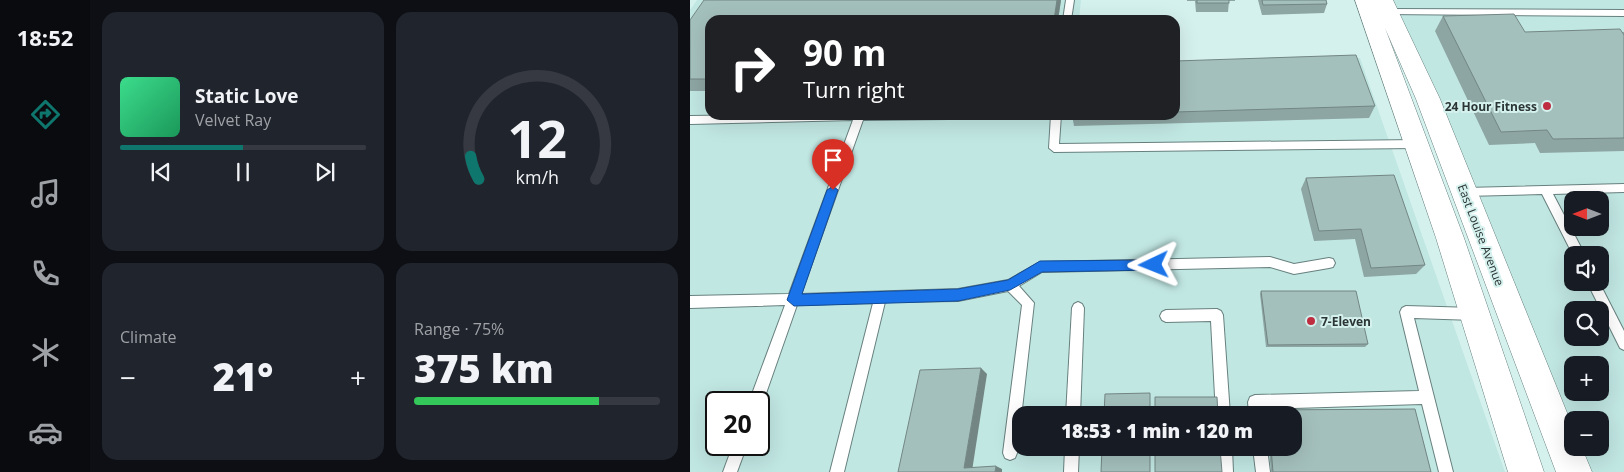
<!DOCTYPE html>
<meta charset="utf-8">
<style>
body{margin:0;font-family:"Open Sans",sans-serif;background:#20242c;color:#f1f3f6;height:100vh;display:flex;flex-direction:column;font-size:19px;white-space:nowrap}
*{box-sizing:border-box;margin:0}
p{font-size:16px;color:#9ea1a6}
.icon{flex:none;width:28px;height:28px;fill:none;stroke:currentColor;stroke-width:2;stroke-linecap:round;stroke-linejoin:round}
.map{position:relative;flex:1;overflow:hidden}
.drawer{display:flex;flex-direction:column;gap:12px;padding:12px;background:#0d0f14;width:600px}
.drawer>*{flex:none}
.guide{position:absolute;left:15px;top:15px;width:475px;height:105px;border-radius:15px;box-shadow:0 5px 20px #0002;background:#202124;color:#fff;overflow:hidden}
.needle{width:32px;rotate:270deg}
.controls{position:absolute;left:874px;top:191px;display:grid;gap:10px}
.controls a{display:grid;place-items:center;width:45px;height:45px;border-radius:10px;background:#171b24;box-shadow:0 5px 20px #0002;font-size:25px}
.speed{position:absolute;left:15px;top:391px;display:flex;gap:10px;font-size:25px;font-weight:700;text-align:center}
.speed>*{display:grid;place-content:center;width:65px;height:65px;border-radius:50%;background:#171b24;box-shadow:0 5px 20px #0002;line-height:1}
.speed .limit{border:2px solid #111;border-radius:8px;background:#fff;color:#111}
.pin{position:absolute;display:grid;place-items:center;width:42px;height:42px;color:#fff;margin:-51px -21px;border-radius:50% 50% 50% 0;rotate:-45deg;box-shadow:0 0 5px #0007}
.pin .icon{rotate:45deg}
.me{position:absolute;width:55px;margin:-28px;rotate:268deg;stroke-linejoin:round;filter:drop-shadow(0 0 4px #0008)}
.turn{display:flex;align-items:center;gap:18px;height:105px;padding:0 15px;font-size:22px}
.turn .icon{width:65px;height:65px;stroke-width:2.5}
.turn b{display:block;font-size:35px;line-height:42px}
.big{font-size:38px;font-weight:800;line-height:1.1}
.drawer .tile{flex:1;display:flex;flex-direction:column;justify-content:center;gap:8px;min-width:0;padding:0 18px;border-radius:15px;background:#20242c}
.drawer .dial{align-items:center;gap:0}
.dial svg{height:130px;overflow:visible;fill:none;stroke:#363941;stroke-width:7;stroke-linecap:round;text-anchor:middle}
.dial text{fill:#f1f3f6;stroke:none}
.song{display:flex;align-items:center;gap:15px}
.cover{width:60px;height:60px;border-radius:8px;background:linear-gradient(135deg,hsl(150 70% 55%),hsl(150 70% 35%))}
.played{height:5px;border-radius:2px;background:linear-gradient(90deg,#0f766e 50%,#363941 50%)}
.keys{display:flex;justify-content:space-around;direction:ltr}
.heat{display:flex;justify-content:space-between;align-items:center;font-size:28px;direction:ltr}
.charge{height:8px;border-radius:4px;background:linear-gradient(90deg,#34c759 75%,#363941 0)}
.drawer .tiles{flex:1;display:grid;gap:12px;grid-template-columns:repeat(2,1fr)}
.trip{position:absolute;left:322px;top:406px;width:290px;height:50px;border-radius:15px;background:#171b24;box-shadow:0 5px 20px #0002;font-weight:800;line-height:50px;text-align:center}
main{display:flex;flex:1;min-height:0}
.tabs{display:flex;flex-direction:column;width:90px;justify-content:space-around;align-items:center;background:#090b0e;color:#9ea1a6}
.tabs .icon{width:35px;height:35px}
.tabs .on{color:#0f766e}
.tabs b{font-size:22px;color:#f1f3f6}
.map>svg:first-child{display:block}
</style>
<main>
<nav class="tabs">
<b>18:52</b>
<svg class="icon on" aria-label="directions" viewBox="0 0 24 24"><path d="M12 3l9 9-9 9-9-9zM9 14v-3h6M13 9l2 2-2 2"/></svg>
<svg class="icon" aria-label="music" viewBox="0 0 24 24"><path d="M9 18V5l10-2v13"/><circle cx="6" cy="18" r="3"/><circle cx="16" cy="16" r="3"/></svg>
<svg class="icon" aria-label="phone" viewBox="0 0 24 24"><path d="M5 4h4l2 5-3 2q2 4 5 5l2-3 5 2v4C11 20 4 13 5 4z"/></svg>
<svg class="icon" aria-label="climate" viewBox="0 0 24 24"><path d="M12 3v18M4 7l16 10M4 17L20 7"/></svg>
<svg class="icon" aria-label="car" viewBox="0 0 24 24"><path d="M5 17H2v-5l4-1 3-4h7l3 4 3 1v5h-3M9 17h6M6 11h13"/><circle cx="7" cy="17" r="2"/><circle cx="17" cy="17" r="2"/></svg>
</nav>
<section class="drawer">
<div class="tiles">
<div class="tile">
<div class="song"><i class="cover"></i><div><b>Static Love</b><p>Velvet Ray</p></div></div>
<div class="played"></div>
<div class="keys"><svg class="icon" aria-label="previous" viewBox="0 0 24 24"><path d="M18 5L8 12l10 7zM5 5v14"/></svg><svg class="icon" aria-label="pause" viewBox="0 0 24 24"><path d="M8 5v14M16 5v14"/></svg><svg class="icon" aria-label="next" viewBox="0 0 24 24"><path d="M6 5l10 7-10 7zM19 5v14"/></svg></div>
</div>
<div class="tile dial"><svg viewBox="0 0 100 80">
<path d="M14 69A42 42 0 1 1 86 69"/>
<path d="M14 69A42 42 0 0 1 9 55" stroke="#0f766e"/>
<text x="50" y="56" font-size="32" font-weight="700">12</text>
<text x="50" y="72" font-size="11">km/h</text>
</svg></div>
<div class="tile"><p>Climate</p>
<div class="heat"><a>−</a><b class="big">21°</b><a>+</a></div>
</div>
<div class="tile"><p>Range · 75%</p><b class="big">375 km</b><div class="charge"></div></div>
</div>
</section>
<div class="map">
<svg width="934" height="472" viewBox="0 0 934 472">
<rect width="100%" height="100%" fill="#d5f1ee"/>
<!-- built -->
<g fill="#c1e7e3" fill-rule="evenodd">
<path d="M7,0H391L389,20H20V115H485V61L670,58L815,472H0V10ZM26,402H69V445H26ZM331,415H604V448H331Z"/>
<path d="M700,0H934V472H897L887,448H910V420H882V437ZM882,200H910V228H882ZM882,255H910V282H882ZM882,310H910V338H882ZM882,365H910V392H882Z"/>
</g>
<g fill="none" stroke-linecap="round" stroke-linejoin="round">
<!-- lane casing -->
<g stroke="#67807e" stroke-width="2">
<g id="lane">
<path d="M376,0H384L381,20H373Z"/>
<path d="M698,9L934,10V16L695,14V10Z"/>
<path d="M74,115H264L259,119L173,120L111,294L268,289L318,280L350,262L580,257L604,264L639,258L643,259L645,263L643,267L639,268L604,274L580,267L352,272L329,286L344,303L327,453L325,458L320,460L315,458L313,453L332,305L318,291L268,301L195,302L154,472H140L183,303L107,305L73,402L69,408V402H59L95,305L0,308V296L99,294L163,120L0,124V116Z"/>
<path d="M361,115H371L369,144L727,140L732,144L727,148L364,152L359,148Z"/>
<path d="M934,184V192L863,194L895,255H883L852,194L775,196L770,192L775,188Z"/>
<path d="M897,282H909L934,331V350L930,348Z"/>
<path d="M388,302L392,304L394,308L390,415H376L382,308L384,304Z"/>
<path d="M716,306L784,308L788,310L790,314L788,318L784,320L724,318L763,472H749L732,404L572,409L573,415H559L558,402L560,397L565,395L729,391L710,312L712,308Z"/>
<path d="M527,309L531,311L533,315L540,415H526L521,321L476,322L472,320L470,316L472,312L476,310Z"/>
<path d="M43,445H57L47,472H33Z"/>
<path d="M375,448H389L388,472H374Z"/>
<path d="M528,448H542L543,472H529Z"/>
<path d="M563,448H577L580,472H566Z"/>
</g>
</g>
<!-- secondary casing -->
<g stroke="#67807e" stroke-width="1">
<path id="secondary" d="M665,0H703L750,99L882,425V448H892L902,472H866L726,99L695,28L774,238L854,472H818L746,238Z"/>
</g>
<!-- lane -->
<use href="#lane" fill="#fff" fill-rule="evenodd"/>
<!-- secondary -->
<use href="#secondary" fill="#fff" fill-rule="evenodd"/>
</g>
<!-- wall -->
<g fill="#8da5a3">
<path d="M371,0L368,20H20V91H0V20Z"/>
<path d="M497,0H545V1H539L538,12H506L505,1H497Z"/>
<path d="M568,0H636L637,4L634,13L572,15Z"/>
<path d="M753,16L835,32H934V151L850,153L845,143L799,145L745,31Z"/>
<path d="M485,61L685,106L679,118L384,126L382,115H485Z"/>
<path d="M616,178L735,265L726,274L674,277L665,239L624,241L611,189Z"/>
<path d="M571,291L678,344L675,347H576L570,294Z"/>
<path d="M725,409L741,472H581L579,448H604V415H575V411L576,410Z"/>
</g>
<!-- shaded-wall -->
<g fill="#738684">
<path d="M367,0H371L368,20H364Z"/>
<path d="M291,368L297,374L282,471L274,468Z"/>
<path d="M306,466L312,469V472H305Z"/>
</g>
<!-- building -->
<g fill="#a4c0bd" stroke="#738684">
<path d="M14,0H367L364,20H20V79H0V20Z"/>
<rect x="507" y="0" width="32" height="3"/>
<path d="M572,0H636L637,4L573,5Z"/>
<path d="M824,14L835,32L930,29L934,35V138L863,139L857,130L811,132L753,16Z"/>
<path d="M666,55L685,106L485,112V61Z"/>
<path d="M704,175L735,265L681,268L671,229L629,231L616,178Z"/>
<path d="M571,291H666L678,344L578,345Z"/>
<path d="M291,368L274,468L306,466L305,472H208L230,370Z"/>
<path d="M460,393V415H414L415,394Z"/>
<path d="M465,397H527L528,415H465Z"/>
<path d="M725,409L741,472H583L581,448H604V415H577L576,410Z"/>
<path d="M412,448H460V472H411Z"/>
<path d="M465,448H530L532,472H465Z"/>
</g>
<!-- route -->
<path fill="#1a73e8" stroke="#114b97" d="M143,186L148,190L112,294L268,289L318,280L350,261L464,260L470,265L464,270L352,272L320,290L268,301L104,306L97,300L137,190Z"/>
<!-- markers -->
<g fill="#be2d40" stroke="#d5f1ee" stroke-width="2">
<circle cx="857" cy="106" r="5"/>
<circle cx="621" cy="321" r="5"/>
</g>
<g text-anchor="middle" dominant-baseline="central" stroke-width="4" stroke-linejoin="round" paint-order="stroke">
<!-- poi labels -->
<g font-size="12" font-weight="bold" fill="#2a3534" stroke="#d5f1ee" text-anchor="end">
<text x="847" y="106">24 Hour Fitness</text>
<text x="631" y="321" text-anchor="start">7-Eleven</text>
</g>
<!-- street labels -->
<g font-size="12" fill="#2a3534" stroke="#d5f1ee">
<text transform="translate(791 235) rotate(69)">East Louise Avenue</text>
</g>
</g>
</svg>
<div class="controls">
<a><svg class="needle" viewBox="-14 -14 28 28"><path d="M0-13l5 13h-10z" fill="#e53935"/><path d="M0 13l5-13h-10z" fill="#9ea1a6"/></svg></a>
<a><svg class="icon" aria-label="sound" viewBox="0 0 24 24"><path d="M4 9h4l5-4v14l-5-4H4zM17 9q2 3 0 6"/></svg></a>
<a><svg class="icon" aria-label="search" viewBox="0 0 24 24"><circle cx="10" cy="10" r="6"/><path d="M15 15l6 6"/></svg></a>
<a>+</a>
<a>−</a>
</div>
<div class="speed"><div class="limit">20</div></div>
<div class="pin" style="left:143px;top:190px;background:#d93025"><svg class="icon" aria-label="arrive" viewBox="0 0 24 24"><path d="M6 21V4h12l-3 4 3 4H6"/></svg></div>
<svg class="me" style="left:464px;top:265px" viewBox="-20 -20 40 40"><path d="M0-17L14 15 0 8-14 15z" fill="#1a73e8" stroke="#fff" stroke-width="4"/></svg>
<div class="trip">18:53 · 1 min · 120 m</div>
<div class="guide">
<div class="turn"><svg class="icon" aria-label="right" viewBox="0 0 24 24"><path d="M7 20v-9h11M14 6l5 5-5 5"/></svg><div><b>90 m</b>Turn right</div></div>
</div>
</div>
</main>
